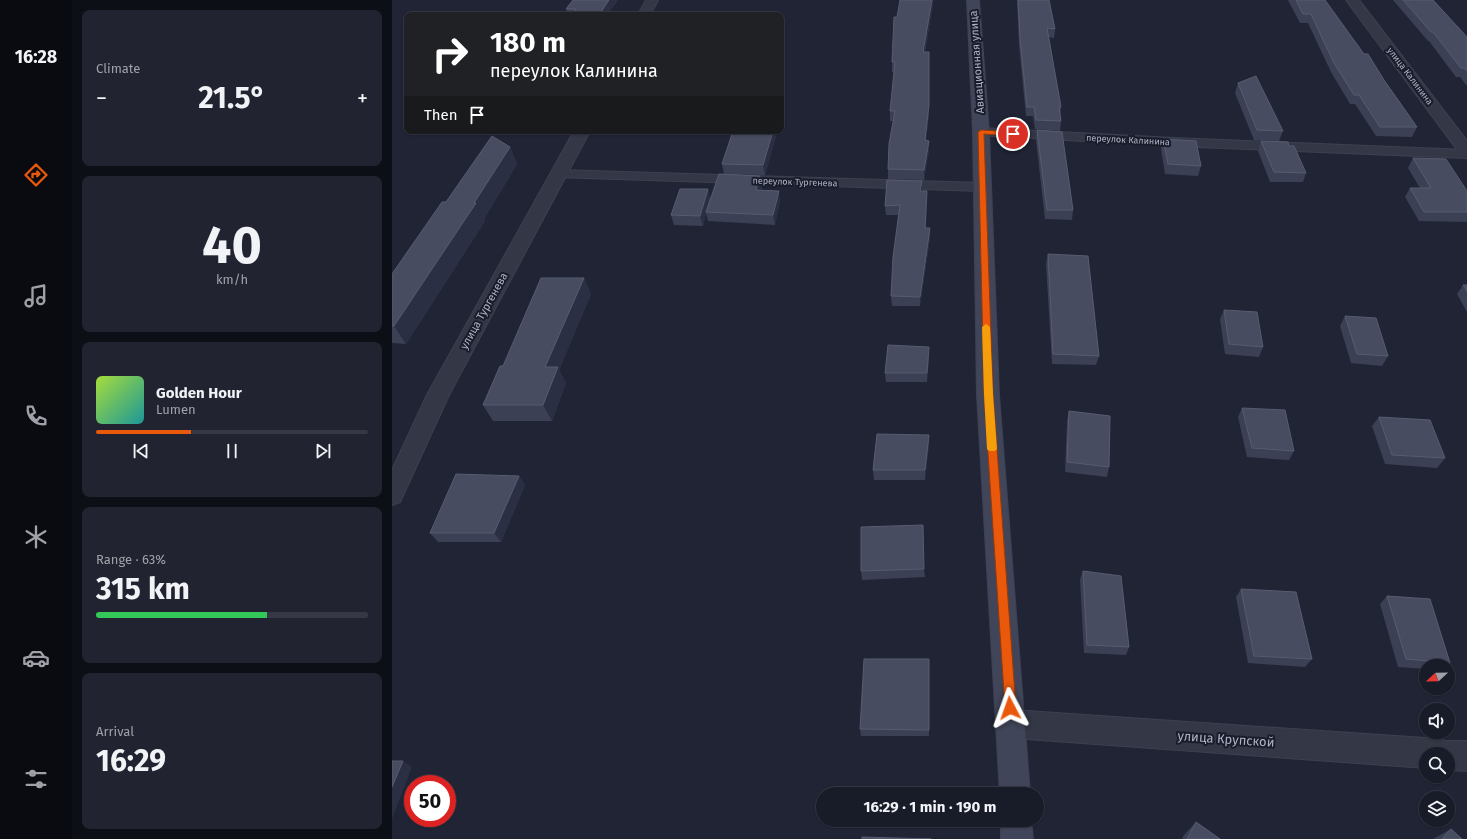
<!DOCTYPE html>
<meta charset="utf-8">
<style>
body{margin:0;font-family:"Fira Sans",sans-serif;background:#212430;color:#f1f3f6;height:100vh;display:flex;flex-direction:column;font-size:15px;white-space:nowrap}
*{box-sizing:border-box;margin:0}
p{font-size:13px;color:#9fa1a8}
.icon{flex:none;width:22px;height:22px;fill:none;stroke:currentColor;stroke-width:2;stroke-linecap:round;stroke-linejoin:round}
.map{position:relative;flex:1;overflow:hidden}
.sheet{display:flex;flex-direction:column;gap:10px;padding:10px;background:#0d0f16;width:320px}
.sheet>*{flex:none}
.hud{position:absolute;left:12px;top:12px;width:380px;height:122px;border-radius:8px;box-shadow:0 1px 3px #0004,0 0 0 1px #363945;background:#202124;color:#fff;overflow:hidden}
.needle{width:26px;rotate:248deg}
.tools{position:absolute;left:1027px;top:659px;display:grid;gap:8px}
.tools a{display:grid;place-items:center;width:36px;height:36px;border-radius:50%;background:#181b28;box-shadow:0 1px 3px #0004,0 0 0 1px #363945;font-size:20px}
.speed{position:absolute;left:12px;top:775px;display:flex;gap:8px;font-size:20px;font-weight:700;text-align:center}
.speed>*{display:grid;place-content:center;width:52px;height:52px;border-radius:50%;background:#181b28;box-shadow:0 1px 3px #0004,0 0 0 1px #363945;line-height:1}
.speed .limit{border:6px solid #d22;background:#fff;color:#111}
.pin{position:absolute;display:grid;place-items:center;width:34px;height:34px;color:#fff;margin:-17px;border:2px solid #fff;border-radius:50%;box-shadow:0 1px 4px #0007}
.me{position:absolute;width:44px;margin:-22px;rotate:356deg;stroke-linejoin:round;filter:drop-shadow(0 0 3px #0008)}
.turn{display:flex;align-items:center;gap:14px;height:84px;padding:0 20px;font-size:18px}
.turn .icon{width:52px;height:52px;stroke-width:2.5}
.turn b{display:block;font-size:28px;line-height:34px}
.then{display:flex;align-items:center;height:38px;padding:0 20px;background:#0003;gap:8px;font-size:15px}
.big{font-size:30px;font-weight:700;line-height:1.1}
.sheet .card{flex:1;display:flex;flex-direction:column;justify-content:center;gap:6px;min-width:0;padding:0 14px;border-radius:8px;background:#212430}
.sheet .dial{align-items:center;gap:0}
.dial b{font-size:52px;line-height:1}
.song{display:flex;align-items:center;gap:12px}
.cover{width:48px;height:48px;border-radius:6px;background:linear-gradient(135deg,hsl(80 70% 55%),hsl(180 70% 35%))}
.played{height:4px;border-radius:2px;background:linear-gradient(90deg,#ea580c 35%,#363945 35%)}
.keys{display:flex;justify-content:space-around;direction:ltr}
.heat{display:flex;justify-content:space-between;align-items:center;font-size:22px;direction:ltr}
.charge{height:6px;border-radius:3px;background:linear-gradient(90deg,#34c759 63%,#363945 0)}
.trip{position:absolute;left:424px;top:787px;width:228px;height:40px;border-radius:20px;background:#181b28;box-shadow:0 1px 3px #0004,0 0 0 1px #363945;font-weight:700;line-height:40px;text-align:center}
main{display:flex;flex:1;min-height:0}
.menu{display:flex;flex-direction:column;width:72px;justify-content:space-around;align-items:center;background:#0a0b10;color:#9fa1a8}
.menu .icon{width:28px;height:28px}
.menu .on{color:#ea580c}
.menu b{font-size:18px;color:#f1f3f6}
.map>svg:first-child{display:block}
</style>
<main>
<nav class="menu">
<b>16:28</b>
<svg class="icon on" aria-label="directions" viewBox="0 0 24 24"><path d="M12 3l9 9-9 9-9-9zM9 14v-3h6M13 9l2 2-2 2"/></svg>
<svg class="icon" aria-label="music" viewBox="0 0 24 24"><path d="M9 18V5l10-2v13"/><circle cx="6" cy="18" r="3"/><circle cx="16" cy="16" r="3"/></svg>
<svg class="icon" aria-label="phone" viewBox="0 0 24 24"><path d="M5 4h4l2 5-3 2q2 4 5 5l2-3 5 2v4C11 20 4 13 5 4z"/></svg>
<svg class="icon" aria-label="climate" viewBox="0 0 24 24"><path d="M12 3v18M4 7l16 10M4 17L20 7"/></svg>
<svg class="icon" aria-label="car" viewBox="0 0 24 24"><path d="M5 17H2v-5l4-1 3-4h7l3 4 3 1v5h-3M9 17h6M6 11h13"/><circle cx="7" cy="17" r="2"/><circle cx="17" cy="17" r="2"/></svg>
<svg class="icon" aria-label="filters" viewBox="0 0 24 24"><path d="M4 7h16M4 17h16"/><circle cx="9" cy="7" r="2"/><circle cx="15" cy="17" r="2"/></svg>
</nav>
<section class="sheet">
<div class="card"><p>Climate</p>
<div class="heat"><a>−</a><b class="big">21.5°</b><a>+</a></div>
</div>
<div class="card dial"><b>40</b><p>km/h</p></div>
<div class="card">
<div class="song"><i class="cover"></i><div><b>Golden Hour</b><p>Lumen</p></div></div>
<div class="played"></div>
<div class="keys"><svg class="icon" aria-label="previous" viewBox="0 0 24 24"><path d="M18 5L8 12l10 7zM5 5v14"/></svg><svg class="icon" aria-label="pause" viewBox="0 0 24 24"><path d="M8 5v14M16 5v14"/></svg><svg class="icon" aria-label="next" viewBox="0 0 24 24"><path d="M6 5l10 7-10 7zM19 5v14"/></svg></div>
</div>
<div class="card"><p>Range · 63%</p><b class="big">315 km</b><div class="charge"></div></div>
<div class="card"><p>Arrival</p><b class="big">16:29</b></div>
</section>
<div class="map">
<svg width="1075" height="839" viewBox="0 0 1075 839">
<rect width="100%" height="100%" fill="#202435"/>
<g fill="none" stroke-linecap="round" stroke-linejoin="round">
<!-- service casing -->
<g stroke="#3d4050" stroke-width="2">
<g id="service">
<path d="M589,128L781,138L1075,150V158L781,146L584,135L583,132L584,129Z"/>
<path d="M167,170L590,183L595,184L597,187L595,190L590,191L162,177L160,174L162,171Z"/>
</g>
</g>
<!-- minor casing -->
<g stroke="#3d4050" stroke-width="2">
<g id="minor">
<path d="M254,0H266L258,15H246Z"/>
<path d="M954,0H967L1075,141V157L1069,155Z"/>
<path d="M182,131H198L57,395L8,502L0,505V470L35,395Z"/>
<path d="M619,710L1048,739L1053,741H1075V771L1056,770V754H1034V768L619,738L609,734L605,724L609,714Z"/>
</g>
</g>
<!-- secondary casing -->
<g stroke="#3d4050" stroke-width="2">
<g id="secondary">
<path d="M575,0H587L597,132L607,395L638,794H608L585,395L581,132Z"/>
<path d="M609,820H639L641,839H609Z"/>
</g>
</g>
<!-- service -->
<use href="#service" fill="#333746" fill-rule="evenodd"/>
<!-- minor -->
<use href="#minor" fill="#333746" fill-rule="evenodd"/>
<!-- secondary -->
<use href="#secondary" fill="#414559" fill-rule="evenodd"/>
</g>
<!-- wall -->
<g fill="#3b4054">
<path d="M181,0H226L215,15H176L174,9Z"/>
<path d="M625,0H657L663,29L662,38L657,37L669,107L668,116L669,121L668,131L643,129L641,116H634L627,46Z"/>
<path d="M896,0H933L972,54L992,80L1025,127L1020,137L984,136L963,104H958L939,72L916,23H908Z"/>
<path d="M1001,0H1041L1075,37V86L1068,77H1064L1037,41H1036Z"/>
<path d="M541,4L533,52L537,114L534,140L537,150L532,180L496,179V169L501,121H498V111L502,72H500V62L505,17Z"/>
<path d="M846,83L891,131L887,141L862,140L843,93Z"/>
<path d="M645,130L681,210L680,220L653,219L644,140Z"/>
<path d="M384,136L373,175L332,174L330,164Z"/>
<path d="M771,139L809,166L806,176L773,174L769,149Z"/>
<path d="M869,141L914,173L911,182H878L866,151Z"/>
<path d="M118,147L125,164L92,219L93,221L14,344L0,343V274Z"/>
<path d="M1021,158L1075,191V222L1027,221L1013,197L1018,188H1028L1016,168Z"/>
<path d="M370,185L369,191L388,201L383,225L316,221L314,213L311,226L282,225L279,215L316,189L318,199Z"/>
<path d="M530,191H535L534,228L538,238L528,306H500L499,296L506,215H494L493,206Z"/>
<path d="M656,254L707,356L704,365L660,364L654,264Z"/>
<path d="M192,278L199,294L167,370L174,383L160,421H101L91,405L111,366Z"/>
<path d="M1071,285H1075V312L1065,294Z"/>
<path d="M832,310L871,347L867,357L833,354L828,319Z"/>
<path d="M953,316L996,356L990,366L959,363L948,326Z"/>
<path d="M537,357L535,382H494L493,373Z"/>
<path d="M850,408L902,451L897,460L855,457L846,417Z"/>
<path d="M677,411L717,467L715,477L673,472L675,421Z"/>
<path d="M987,417L1053,458L1045,468L993,464L980,426Z"/>
<path d="M537,444L533,480H482L481,470Z"/>
<path d="M127,476L133,485L109,542H46L38,533Z"/>
<path d="M532,569L533,577L470,580L469,571Z"/>
<path d="M691,571L737,647L734,655L692,653L688,579Z"/>
<path d="M849,589L920,659L913,667L856,663L844,597Z"/>
<path d="M995,596L1058,663L1055,666H1034V669L1006,667L988,604Z"/>
<path d="M537,659V736H469L468,729Z"/>
<path d="M804,822L828,839H790L792,835Z"/>
<path d="M1059,829L1070,839H1041Z"/>
</g>
<!-- shaded-wall -->
<g fill="#2b2f43">
<path d="M217,0H226L215,15H207Z"/>
<path d="M540,0H541V4L531,61V52Z"/>
<path d="M537,52V114L533,150V140Z"/>
<path d="M381,131H383L384,136L373,175L371,165Z"/>
<path d="M537,141V150L532,180V170Z"/>
<path d="M118,147L125,164L92,219L93,221L14,344L2,326Z"/>
<path d="M368,176L370,185L366,200L364,190Z"/>
<path d="M530,181V191H528Z"/>
<path d="M316,189L318,199L314,212V213L311,226L308,216Z"/>
<path d="M387,191L388,201L383,225L381,215Z"/>
<path d="M535,191V200L533,238V228Z"/>
<path d="M538,228V238L528,306V297Z"/>
<path d="M192,278L199,294L167,370L174,383L160,421L151,405L153,367Z"/>
<path d="M537,347V357L535,382V373Z"/>
<path d="M537,435V444L533,480V470Z"/>
<path d="M127,476L133,485L109,542L102,533Z"/>
<path d="M11,761L20,767L0,819V787Z"/>
</g>
<!-- building -->
<g fill="#474c60" stroke="#575c70">
<path d="M181,0H217L207,15H180L184,9H174Z"/>
<path d="M508,0H540L531,52H537V105L533,140L537,141L532,170L496,169L497,144L503,111H498L503,62H500L502,17H505Z"/>
<path d="M626,0H657L663,29L655,28L669,107H667L669,121L644,120L642,107H635L628,37Z"/>
<path d="M904,0H933L972,54H976L992,80L1025,127H988L967,95H962L942,63L919,14H911Z"/>
<path d="M1011,0H1041L1075,37V71L1072,68H1069L1041,32H1039Z"/>
<path d="M864,76L891,131L865,130L846,83Z"/>
<path d="M645,130L670,132L681,210H655Z"/>
<path d="M341,131H381L371,165L330,164Z"/>
<path d="M100,136L118,147L82,203H84L2,326H0V274L50,202H54Z"/>
<path d="M771,139L804,141L809,166L776,164Z"/>
<path d="M869,141L896,142L897,146H902L914,173L882,172Z"/>
<path d="M1021,158L1054,159L1075,191V212H1032L1018,188H1039Z"/>
<path d="M327,174L368,176L364,190L387,191L381,215L314,212Z"/>
<path d="M495,180L530,181L528,191H535L533,228H538L528,297L499,296L501,257L508,205L493,206Z"/>
<path d="M288,189H316L308,216L279,215Z"/>
<path d="M656,254L696,256L707,356L661,354Z"/>
<path d="M149,278H192L153,367H166L151,405H91L108,366H111Z"/>
<path d="M1071,285H1075V291Z"/>
<path d="M832,310L865,312L871,347L837,344Z"/>
<path d="M953,316L984,318L996,356L965,354Z"/>
<path d="M496,345L537,347L535,373H493Z"/>
<path d="M850,408L893,410L902,451L860,448Z"/>
<path d="M677,411L718,416L717,467L675,462Z"/>
<path d="M987,417L1038,420L1053,458L1000,455Z"/>
<path d="M485,434L537,435L533,470H481Z"/>
<path d="M64,474L127,476L102,533H38Z"/>
<path d="M531,525L532,569L469,571V527Z"/>
<path d="M691,571L729,576L737,647L695,645Z"/>
<path d="M849,589L904,592L920,659L862,656Z"/>
<path d="M995,596L1038,599L1058,663L1014,659Z"/>
<path d="M472,659H537V730L468,729Z"/>
<path d="M0,761H11L0,787Z"/>
<path d="M804,822L828,839H795Z"/>
<path d="M1059,829L1070,839H1050Z"/>
<path d="M470,837L539,839H470Z"/>
</g>
<!-- route -->
<path fill="#ea580c" stroke="#983908" d="M589,130L621,132L624,134L621,136L592,134L601,394L624,708L623,712L618,714L614,712L613,708L592,394L586,132Z"/>
<!-- slow -->
<path fill="#f59e0b" d="M594,324L598,327L601,394L605,449L603,451H597L595,449L592,394L590,327Z"/>
<g text-anchor="middle" dominant-baseline="central" stroke-width="4" stroke-linejoin="round" paint-order="stroke">
<!-- far-street labels -->
<g font-size="9" fill="#adb1c3" stroke="#191c2a">
<text transform="translate(1018 76) rotate(53)">улица Калинина</text>
<text transform="translate(736 140) rotate(3)">переулок Калинина</text>
<text transform="translate(403 182) rotate(2)">переулок Тургенева</text>
</g>
<!-- street labels -->
<g font-size="11" fill="#adb1c3" stroke="#191c2a">
<text transform="translate(585 62) rotate(-94)">Авиационная улица</text>
<text transform="translate(92 311) rotate(-61)">улица Тургенева</text>
</g>
<!-- near-street labels -->
<g font-size="13" fill="#adb1c3" stroke="#191c2a">
<text transform="translate(834 739) rotate(4)">улица Крупской</text>
</g>
</g>
</svg>
<div class="tools">
<a><svg class="needle" viewBox="-14 -14 28 28"><path d="M0-13l5 13h-10z" fill="#e53935"/><path d="M0 13l5-13h-10z" fill="#9fa1a8"/></svg></a>
<a><svg class="icon" aria-label="sound" viewBox="0 0 24 24"><path d="M4 9h4l5-4v14l-5-4H4zM17 9q2 3 0 6"/></svg></a>
<a><svg class="icon" aria-label="search" viewBox="0 0 24 24"><circle cx="10" cy="10" r="6"/><path d="M15 15l6 6"/></svg></a>
<a><svg class="icon" aria-label="layers" viewBox="0 0 24 24"><path d="M12 4l9 5-9 5-9-5zM3 14l9 5 9-5"/></svg></a>
</div>
<div class="speed"><div class="limit">50</div></div>
<div class="pin" style="left:621px;top:134px;background:#d93025"><svg class="icon" aria-label="arrive" viewBox="0 0 24 24"><path d="M6 21V4h12l-3 4 3 4H6"/></svg></div>
<svg class="me" style="left:618px;top:708px" viewBox="-20 -20 40 40"><path d="M0-17L14 15 0 8-14 15z" fill="#ea580c" stroke="#fff" stroke-width="4"/></svg>
<div class="trip">16:29 · 1 min · 190 m</div>
<div class="hud">
<div class="turn"><svg class="icon" aria-label="right" viewBox="0 0 24 24"><path d="M7 20v-9h11M14 6l5 5-5 5"/></svg><div><b>180 m</b>переулок Калинина</div></div>
<div class="then">Then<svg class="icon" aria-label="arrive" viewBox="0 0 24 24"><path d="M6 21V4h12l-3 4 3 4H6"/></svg></div>
</div>
</div>
</main>
